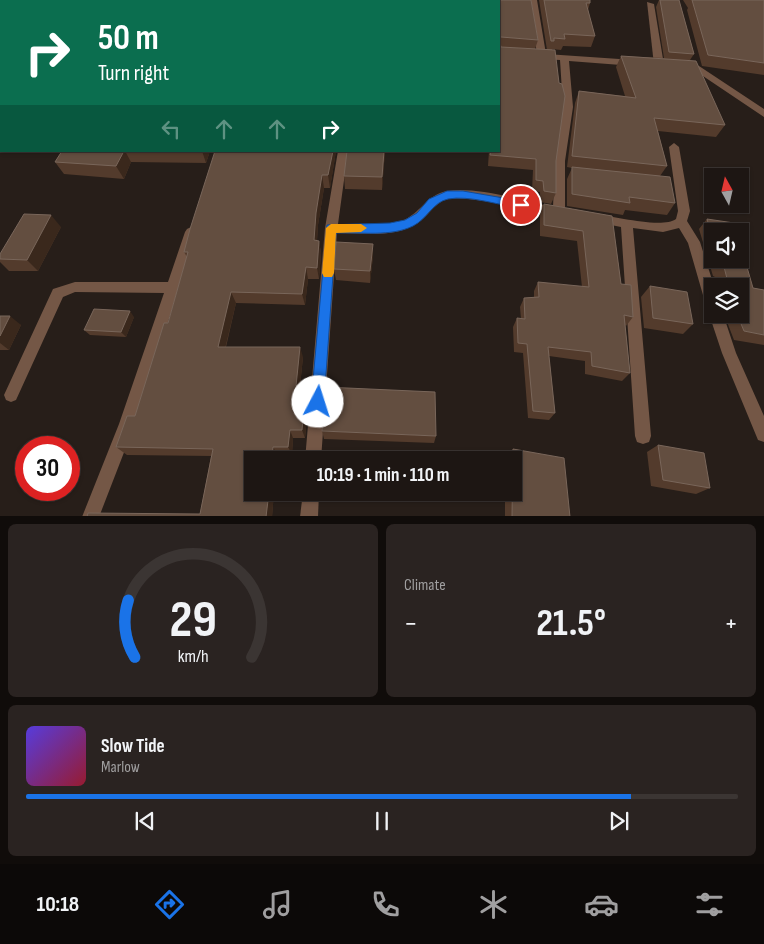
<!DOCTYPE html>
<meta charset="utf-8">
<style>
body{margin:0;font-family:"Sofia Sans Condensed",sans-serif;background:#2a2321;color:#f1f3f6;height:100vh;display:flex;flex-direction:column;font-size:19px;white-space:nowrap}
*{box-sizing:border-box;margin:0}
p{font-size:16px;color:#a09fa0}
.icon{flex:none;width:28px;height:28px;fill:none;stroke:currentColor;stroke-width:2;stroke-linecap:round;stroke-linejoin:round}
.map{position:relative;height:516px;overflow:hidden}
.details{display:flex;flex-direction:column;gap:8px;padding:8px;background:#100c0a;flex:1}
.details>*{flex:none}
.top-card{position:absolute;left:0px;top:0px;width:500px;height:152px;box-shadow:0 1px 4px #0004,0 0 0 1px #3b3533;background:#0b6e4f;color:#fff;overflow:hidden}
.needle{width:32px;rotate:352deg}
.fabs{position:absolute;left:704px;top:168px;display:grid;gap:10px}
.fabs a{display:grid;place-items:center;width:45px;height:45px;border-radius:0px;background:#1d1613;box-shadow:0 1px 4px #0004,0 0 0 1px #3b3533;font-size:25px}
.speed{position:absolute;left:15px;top:436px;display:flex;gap:10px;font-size:25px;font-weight:700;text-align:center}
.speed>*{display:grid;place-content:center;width:65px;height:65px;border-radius:50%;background:#1d1613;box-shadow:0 1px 4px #0004,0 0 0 1px #3b3533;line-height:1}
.speed .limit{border:8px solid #d22;background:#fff;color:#111}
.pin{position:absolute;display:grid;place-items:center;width:42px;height:42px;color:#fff;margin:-21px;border:2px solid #fff;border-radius:50%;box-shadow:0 1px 5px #0007}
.me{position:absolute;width:55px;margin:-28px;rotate:5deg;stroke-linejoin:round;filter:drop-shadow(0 0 4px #0008)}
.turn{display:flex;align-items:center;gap:18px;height:105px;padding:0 15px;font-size:22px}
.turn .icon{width:65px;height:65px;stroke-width:2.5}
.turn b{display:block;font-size:35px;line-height:42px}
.lanes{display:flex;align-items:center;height:48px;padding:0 15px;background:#0003;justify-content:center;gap:25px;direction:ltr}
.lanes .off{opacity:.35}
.big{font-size:38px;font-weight:700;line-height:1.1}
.details .tile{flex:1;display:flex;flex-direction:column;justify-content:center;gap:8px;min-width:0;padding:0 18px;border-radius:8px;background:#2a2321}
.details .dial{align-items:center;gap:0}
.dial svg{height:130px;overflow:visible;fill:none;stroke:#3b3533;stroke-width:7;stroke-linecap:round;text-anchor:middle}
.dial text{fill:#f1f3f6;stroke:none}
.song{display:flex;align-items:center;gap:15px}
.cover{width:60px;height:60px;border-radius:8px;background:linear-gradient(135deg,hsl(250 70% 55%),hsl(350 70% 35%))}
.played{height:5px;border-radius:2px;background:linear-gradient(90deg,#1a73e8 85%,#3b3533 85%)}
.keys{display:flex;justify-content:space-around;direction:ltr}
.heat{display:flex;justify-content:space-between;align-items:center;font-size:28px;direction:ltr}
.details .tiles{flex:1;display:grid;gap:8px;grid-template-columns:1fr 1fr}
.tile:last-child{grid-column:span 2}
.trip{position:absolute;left:244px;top:451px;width:278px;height:50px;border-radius:0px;background:#1d1613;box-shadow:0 1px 4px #0004,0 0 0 1px #3b3533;font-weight:700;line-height:50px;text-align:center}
.tabs{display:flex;height:80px;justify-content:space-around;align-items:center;background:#0c0908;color:#a09fa0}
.tabs .icon{width:35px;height:35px}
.tabs .on{color:#1a73e8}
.tabs b{font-size:22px;color:#f1f3f6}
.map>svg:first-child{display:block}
</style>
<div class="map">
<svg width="764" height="517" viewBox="0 0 764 517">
<rect width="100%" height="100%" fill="#271e19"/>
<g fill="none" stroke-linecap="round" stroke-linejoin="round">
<!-- minor -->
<g fill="#745746" fill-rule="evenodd">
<rect x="338" y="0" width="8" height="1"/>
<rect x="419" y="0" width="8" height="1"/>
<path d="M529,0H537L546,54L634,60L638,63L634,66L569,61L573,107L565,161V212L563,215L559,216C536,212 464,193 445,200C434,204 428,216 419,222C396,239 363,233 337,233L321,460H305L325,228L338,151H348L338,224C359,224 386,229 406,219C421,211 429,194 447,191C476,186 524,201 553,207L555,161L563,107L560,60L539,59L535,56L537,54Z"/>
<path d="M647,2L654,4L664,65L659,68L654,65Z"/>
<path d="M686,64L699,66L764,109V117L694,70L683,69V65Z"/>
<path d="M674,143L679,147L690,211L687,221L700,242L714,286L712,308L707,306L705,302L688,243L679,228L663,232L633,228L651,436L649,442L643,444L637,442L635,436L621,227L596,222L590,218L596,214C613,216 662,229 676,219L678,211L669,147Z"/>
<path d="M191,227L195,229L197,232L135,424L99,517H82L119,424L164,293L75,292L63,297L16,400L11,402L6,400L4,395L53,289L75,282H168L185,232L187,229Z"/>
<path d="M712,309V314H723L736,353L764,416V442L758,440L722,353L709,314Z"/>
<path d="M303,492H319L318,517H300Z"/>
</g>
</g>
<!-- wall -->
<g fill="#533b2c">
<path d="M448,0H531L538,40L535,49L547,50L539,0H590V3L588,10L595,36L591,47L563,46L561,50L552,49V50L556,161V193L551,204L540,202V192L532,191L533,170L488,166L489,151H499V1H448Z"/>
<path d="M659,0H679L694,54L690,60L725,125L716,137L658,131L667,166L660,176L675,203L667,215L625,210L623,215L567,206V179L572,168L567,167L575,103L579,91L625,96L616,67L621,56L664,58L656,7Z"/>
<path d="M683,0H764V75L702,66L687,10L688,8Z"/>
<path d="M1,24V119H0V25Z"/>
<path d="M62,151H210L206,163L131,162L124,179L64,174L55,162Z"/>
<path d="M336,151L330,188H324L318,225L317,241H319L321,253L319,279H308L305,305L236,303L226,347L303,357L300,386L309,395L305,438H293L292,454H277L252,492H274L272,517H87L200,514L211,456L127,455L116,447L135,416L168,323L187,257L184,252Z"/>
<path d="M385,151L382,190L345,189L344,176Z"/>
<path d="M544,204L612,216L621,284L633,317L626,326L625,325L630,373L622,381L585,374V361L549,356L555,413L549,420L528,418L523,353L514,352L513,327L517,318L521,319L520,307L524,298L534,297V291L538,282L582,287L577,241L540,236V214Z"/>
<path d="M707,219L712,231V259H740L753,288L764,290V345L734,340L724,314H740V286H717L715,277L713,276L699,229Z"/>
<path d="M61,227L38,271H9L0,262V254Z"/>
<path d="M373,244V256L370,283L336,280L334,269Z"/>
<path d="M650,286L693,324L683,334L644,328L641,297Z"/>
<path d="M0,316L21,325L9,350H0Z"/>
<path d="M134,317L126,337L90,335L84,330Z"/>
<path d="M322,431L436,436L434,443L324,439Z"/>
<path d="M658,445L710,488L696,494L651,486L647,452Z"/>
<path d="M513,449L570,517H505V492H512V460H505L506,459Z"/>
</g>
<!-- shaded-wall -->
<g fill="#3a281c">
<path d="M85,0H97L98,1H84Z"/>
<path d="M124,151H125L131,162L124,179L116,166Z"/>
<path d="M202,151H210L206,163Z"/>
<path d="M333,151H336L330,188L328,175Z"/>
<path d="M384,151H385L382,190V177Z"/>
<path d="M322,175L324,188L318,225L316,252L314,240L316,213Z"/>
<path d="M51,215L61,227L38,271L27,260Z"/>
<path d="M319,241L321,253L319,279L317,268Z"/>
<path d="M373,244V256L370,283V271Z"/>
<path d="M306,267L308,279L305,305L302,294Z"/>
<path d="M231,292L236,303L223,357L218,347Z"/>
<path d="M130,311L134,317L126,337L121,332Z"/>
<path d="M10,316L21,325L9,350L0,343V336Z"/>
<path d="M300,347L303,357L299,395L296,386Z"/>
<path d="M306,386L309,395L305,438L302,430Z"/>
<path d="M290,430L293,438L292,454L288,447Z"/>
<path d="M273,447L277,454V460H272Z"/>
<path d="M269,492H274L272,517H266Z"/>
</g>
<!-- building -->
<g fill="#634e40" stroke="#79665a">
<path d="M10,0H85L84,1H8Z"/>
<rect x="386" y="0" width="26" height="1"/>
<path d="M450,0H531L538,40L501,37L499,39L501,47L555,50L559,83L562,84L565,96L556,161V193L544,191L543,181L536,180V159L490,155L491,151H499V1H450Z"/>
<path d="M544,0H590V3H586L595,36L564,34L565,39L554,38V41H551Z"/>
<path d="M660,0H679L694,54L669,52Z"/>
<path d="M692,0H764V63L708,55Z"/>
<path d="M1,24V106H0V25Z"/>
<path d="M621,56L696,61L725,125L654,118L667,166L572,156L579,91L636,98Z"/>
<path d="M62,151H124L116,166L55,162Z"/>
<path d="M215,151H333L328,175H322L316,213L314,240L319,241L317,268L306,267L302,294L231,292L218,347H300L296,386H306L302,430H290L288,447H273L272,460H252V492H269L266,517H87L88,513L200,514L213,449L116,447L127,416H135L164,323H168L188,252H184L190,229Z"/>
<path d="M347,151H384L382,177L344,176Z"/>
<path d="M572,167L670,177L675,203L629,197L630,203L572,194Z"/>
<path d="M544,204L612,216L621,284L631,285L633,317L624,315L630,373L592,366L591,352L548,347L555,413L533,411L527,344L518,343L517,318L525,319L524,298L539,297L538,282L589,287L583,231L544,225Z"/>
<path d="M24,214L51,215L27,260L0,259V254Z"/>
<path d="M707,219L734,223L737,231H712V237Z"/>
<path d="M336,242L373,244L370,271L334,269Z"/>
<path d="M740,243L753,288L764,290V335L744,331L737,314H740V286H729L724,267H722L719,259H740Z"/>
<path d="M650,286L687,292L693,324L653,318Z"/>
<path d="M94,309L130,311L121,332L84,330Z"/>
<path d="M0,316H10L0,336Z"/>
<path d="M325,387L435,392L436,436L322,431Z"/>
<path d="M658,445L704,453L710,488L663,480Z"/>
<path d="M513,449L564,458L570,517H512Z"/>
</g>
<!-- route -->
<path fill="#1a73e8" stroke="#114b97" d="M447,191H463L521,201L526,205L521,209C501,205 468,195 448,199C433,202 427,219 413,226C391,237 360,232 336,233L324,402L322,407L318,409L313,407L311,402L327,225L390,223L405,220L417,213L429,199Z"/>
<!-- slow -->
<path fill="#f59e0b" d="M331,224H361L367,228L361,232L336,233L334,273L332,277H324L322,273L326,228Z"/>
</svg>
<div class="fabs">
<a><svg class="needle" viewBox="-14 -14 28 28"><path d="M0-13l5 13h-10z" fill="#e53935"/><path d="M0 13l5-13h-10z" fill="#a09fa0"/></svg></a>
<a><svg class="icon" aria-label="sound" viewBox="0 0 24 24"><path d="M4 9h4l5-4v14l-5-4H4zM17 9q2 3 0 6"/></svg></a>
<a><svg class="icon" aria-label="layers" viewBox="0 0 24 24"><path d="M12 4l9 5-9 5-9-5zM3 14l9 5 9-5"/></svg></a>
</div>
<div class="speed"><div class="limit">30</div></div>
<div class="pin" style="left:521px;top:205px;background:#d93025"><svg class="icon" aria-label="arrive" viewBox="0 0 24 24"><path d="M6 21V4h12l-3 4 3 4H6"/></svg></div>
<svg class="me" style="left:318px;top:402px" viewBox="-20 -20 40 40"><circle r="19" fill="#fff"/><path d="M0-13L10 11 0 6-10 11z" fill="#1a73e8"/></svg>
<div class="trip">10:19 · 1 min · 110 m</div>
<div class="top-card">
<div class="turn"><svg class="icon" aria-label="right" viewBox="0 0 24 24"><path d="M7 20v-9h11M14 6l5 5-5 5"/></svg><div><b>50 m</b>Turn right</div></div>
<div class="lanes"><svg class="icon off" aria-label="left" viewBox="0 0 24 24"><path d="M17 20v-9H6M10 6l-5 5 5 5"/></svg><svg class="icon off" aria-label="ahead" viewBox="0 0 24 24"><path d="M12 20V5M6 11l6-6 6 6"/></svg><svg class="icon off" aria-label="ahead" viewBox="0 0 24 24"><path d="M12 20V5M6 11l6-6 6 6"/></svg><svg class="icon" aria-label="right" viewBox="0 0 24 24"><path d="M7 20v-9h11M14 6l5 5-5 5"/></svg></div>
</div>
</div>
<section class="details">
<div class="tiles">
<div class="tile dial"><svg viewBox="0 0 100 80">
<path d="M14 69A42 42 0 1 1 86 69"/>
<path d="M14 69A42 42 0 0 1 10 34" stroke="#1a73e8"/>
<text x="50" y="56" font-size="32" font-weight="700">29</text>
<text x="50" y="72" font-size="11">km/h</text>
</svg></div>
<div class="tile"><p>Climate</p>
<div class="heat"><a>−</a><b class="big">21.5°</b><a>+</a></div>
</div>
<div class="tile">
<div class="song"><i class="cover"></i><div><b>Slow Tide</b><p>Marlow</p></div></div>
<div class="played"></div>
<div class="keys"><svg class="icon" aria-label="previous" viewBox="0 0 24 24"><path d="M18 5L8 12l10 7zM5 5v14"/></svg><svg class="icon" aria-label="pause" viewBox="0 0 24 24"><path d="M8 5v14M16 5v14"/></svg><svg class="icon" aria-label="next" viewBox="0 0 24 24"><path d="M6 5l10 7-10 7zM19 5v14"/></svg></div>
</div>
</div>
</section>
<nav class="tabs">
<b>10:18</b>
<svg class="icon on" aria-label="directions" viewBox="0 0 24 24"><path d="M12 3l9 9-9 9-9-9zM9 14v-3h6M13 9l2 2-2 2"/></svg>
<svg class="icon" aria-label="music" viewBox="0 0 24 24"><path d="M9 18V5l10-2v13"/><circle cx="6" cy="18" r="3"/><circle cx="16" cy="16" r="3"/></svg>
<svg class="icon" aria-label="phone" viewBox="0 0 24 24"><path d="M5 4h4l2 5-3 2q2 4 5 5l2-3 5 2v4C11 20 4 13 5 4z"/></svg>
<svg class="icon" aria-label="climate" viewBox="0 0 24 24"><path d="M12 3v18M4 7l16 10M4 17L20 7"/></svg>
<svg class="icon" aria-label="car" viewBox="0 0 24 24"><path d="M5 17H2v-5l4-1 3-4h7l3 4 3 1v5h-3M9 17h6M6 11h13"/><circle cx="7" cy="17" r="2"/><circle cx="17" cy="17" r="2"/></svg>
<svg class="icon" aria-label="filters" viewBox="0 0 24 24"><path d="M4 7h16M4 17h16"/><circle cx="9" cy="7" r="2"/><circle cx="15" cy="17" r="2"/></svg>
</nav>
